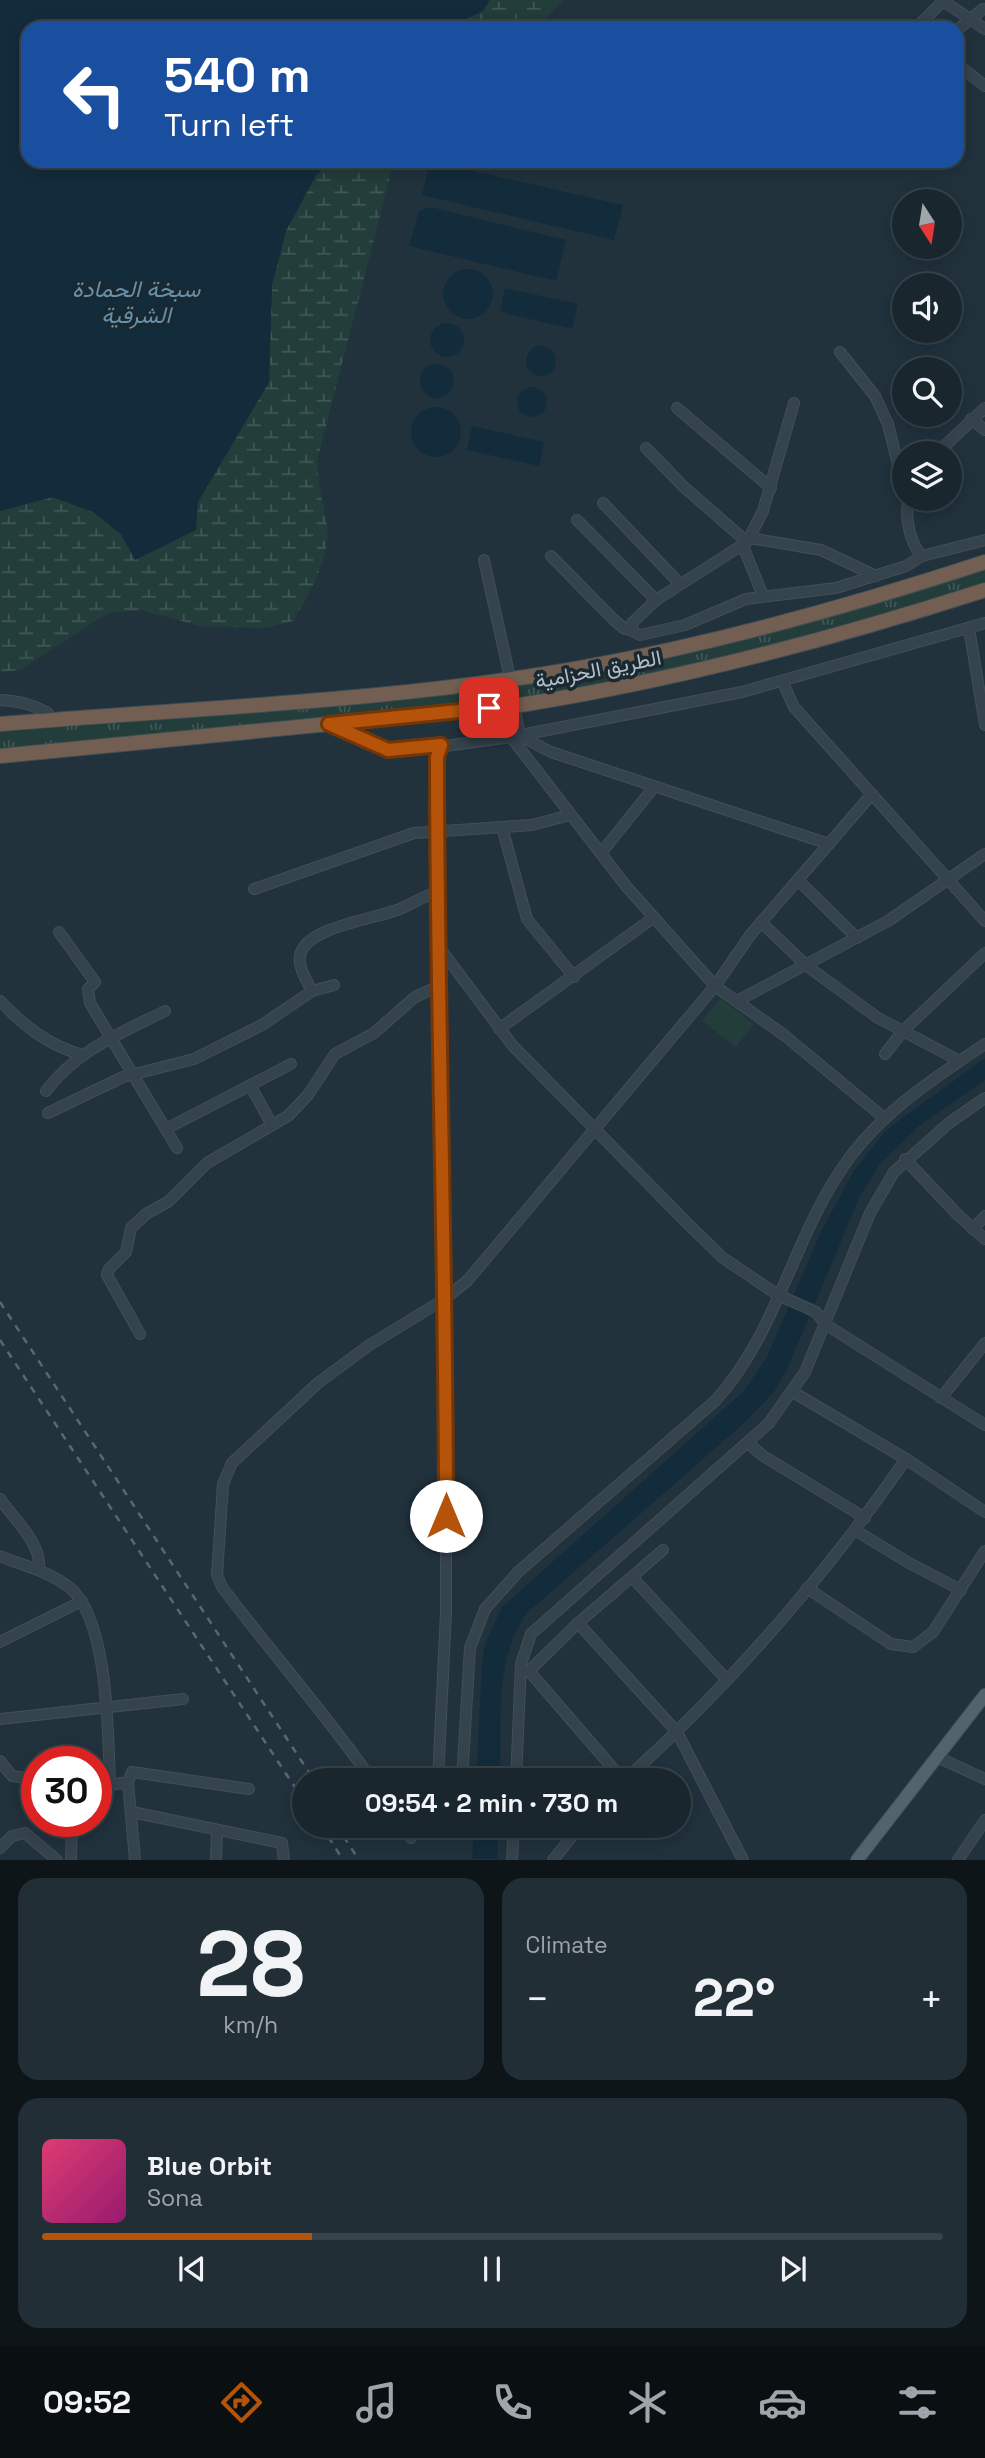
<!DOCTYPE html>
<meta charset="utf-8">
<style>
body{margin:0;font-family:"Space Grotesk",Vazirmatn,sans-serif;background:#222e36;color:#f1f3f6;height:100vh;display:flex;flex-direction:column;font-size:26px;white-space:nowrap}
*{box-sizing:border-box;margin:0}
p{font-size:23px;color:#9fa5aa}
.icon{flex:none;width:38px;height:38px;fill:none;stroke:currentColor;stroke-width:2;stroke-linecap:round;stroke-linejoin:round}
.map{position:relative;height:1860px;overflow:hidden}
.sheet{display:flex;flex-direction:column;gap:18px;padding:18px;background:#0e1519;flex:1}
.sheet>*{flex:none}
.top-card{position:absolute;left:21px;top:21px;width:943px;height:147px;border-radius:21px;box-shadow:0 4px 18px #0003,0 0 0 2px #37434a;background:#1a4fa0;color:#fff;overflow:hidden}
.needle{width:46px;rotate:168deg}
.buttons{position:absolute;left:892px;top:189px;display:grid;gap:14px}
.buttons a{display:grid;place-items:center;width:70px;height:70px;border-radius:50%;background:#19262e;box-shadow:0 4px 18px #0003,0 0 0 2px #37434a;font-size:35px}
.speed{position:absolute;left:21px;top:1746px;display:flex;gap:14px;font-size:35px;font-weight:700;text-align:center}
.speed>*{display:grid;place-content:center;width:91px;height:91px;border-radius:50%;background:#19262e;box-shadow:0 4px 18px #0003,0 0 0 2px #37434a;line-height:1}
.speed .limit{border:10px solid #d22;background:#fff;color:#111}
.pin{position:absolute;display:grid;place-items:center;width:60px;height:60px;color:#fff;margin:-30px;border-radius:14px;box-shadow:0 4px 10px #0006}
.me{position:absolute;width:77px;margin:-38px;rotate:0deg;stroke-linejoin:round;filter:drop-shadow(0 0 5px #0008)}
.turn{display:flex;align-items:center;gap:24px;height:147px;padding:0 28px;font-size:32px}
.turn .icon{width:91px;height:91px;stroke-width:2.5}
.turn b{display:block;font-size:49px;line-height:60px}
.big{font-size:52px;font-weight:800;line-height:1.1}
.sheet .card{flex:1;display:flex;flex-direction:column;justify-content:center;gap:10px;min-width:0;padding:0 24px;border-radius:21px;background:#222e36}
.sheet .dial{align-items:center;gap:0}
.dial b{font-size:91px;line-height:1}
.song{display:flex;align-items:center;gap:21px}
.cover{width:84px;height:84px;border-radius:10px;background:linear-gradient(135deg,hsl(340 70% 55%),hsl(320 70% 35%))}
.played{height:7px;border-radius:4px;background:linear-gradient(90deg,#b45309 30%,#37434a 30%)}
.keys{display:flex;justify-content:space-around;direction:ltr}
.heat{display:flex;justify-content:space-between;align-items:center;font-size:38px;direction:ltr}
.sheet .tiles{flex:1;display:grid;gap:18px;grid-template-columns:1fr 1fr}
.card:last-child{grid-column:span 2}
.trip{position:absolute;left:292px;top:1768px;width:399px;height:70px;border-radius:35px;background:#19262e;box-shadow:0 4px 18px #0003,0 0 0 2px #37434a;font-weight:800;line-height:70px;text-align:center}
.menu{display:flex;height:112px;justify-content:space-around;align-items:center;background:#0a0f12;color:#9fa5aa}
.menu .icon{width:49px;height:49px}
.menu .on{color:#b45309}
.menu b{font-size:32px;color:#f1f3f6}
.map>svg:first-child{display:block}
</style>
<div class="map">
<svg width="985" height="1860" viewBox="0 0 985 1860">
<defs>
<pattern id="grass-tufts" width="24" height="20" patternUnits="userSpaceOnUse" patternTransform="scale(1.75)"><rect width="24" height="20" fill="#233d3b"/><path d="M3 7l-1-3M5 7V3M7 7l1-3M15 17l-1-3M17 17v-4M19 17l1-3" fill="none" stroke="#405756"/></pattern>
<pattern id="wetland-marsh" width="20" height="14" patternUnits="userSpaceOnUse" patternTransform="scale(1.75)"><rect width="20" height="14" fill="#233d3b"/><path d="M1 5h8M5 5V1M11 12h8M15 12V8" fill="none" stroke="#405756"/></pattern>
</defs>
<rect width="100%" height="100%" fill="#21323d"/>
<!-- grass -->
<path fill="url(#grass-tufts)" d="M985,568V587L909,611L655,676L489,704L0,749V730L486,687Z"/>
<!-- wetland -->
<g fill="url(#wetland-marsh)">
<path d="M490,0H563L538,28H445L483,11Z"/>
<path d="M331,161H394L317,461C318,484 323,503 327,525C331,557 309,595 293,621L265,628L200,626L141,610L108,613L20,670L0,672V511L53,497L93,512L121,534L198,502L269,382L272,285L286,231L316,175Z"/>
</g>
<!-- garden -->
<path fill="#233d3b" d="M720,998L754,1024L736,1047L702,1021Z"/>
<!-- water -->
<g fill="#132c3b">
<path d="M0,0H490L483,11L445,28H28V161H331L316,175L286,231L272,285L269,382L198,502L196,530L135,560L121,534L93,512L53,497L0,511Z"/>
<path d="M430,161L623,205L614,240L422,195Z"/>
<path d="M430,207L566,240L556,281L409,246L419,211Z"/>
<circle cx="468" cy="294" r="25"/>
<path d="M505,288L578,304L572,329L500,312Z"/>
<circle cx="447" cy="340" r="17"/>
<circle cx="541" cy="361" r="15"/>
<circle cx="437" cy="381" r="17"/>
<circle cx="532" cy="402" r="15"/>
<circle cx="436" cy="432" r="25"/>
<path d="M472,426L544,442L539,466L467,450Z"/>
<path d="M985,1058V1080L919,1126L879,1165L860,1196L789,1365L774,1392L743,1424L528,1612C493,1657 502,1725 500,1780H476L482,1662L485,1644L502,1607L744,1391L766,1359L820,1234L853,1172L886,1130Z"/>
<path d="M474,1825H498L497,1859H472Z"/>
</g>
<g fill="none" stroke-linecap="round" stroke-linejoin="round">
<!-- minor casing -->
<g stroke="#414f58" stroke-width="12">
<g id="minor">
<path d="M943,1L985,29"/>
<path d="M916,28L944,0"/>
<path d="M957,30L983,9"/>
<path d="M957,64L985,86"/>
<path d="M840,352L875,396L888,424L905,494"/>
<path d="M794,403L763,511L747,542L656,600L632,623V631L640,635L685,625L746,599L836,588L906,566L922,556"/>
<path d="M677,408L771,488"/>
<path d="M971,419L985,430"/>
<path d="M646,448L684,487L747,542"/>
<path d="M937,453L985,408"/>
<path d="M909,499C904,515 910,544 922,556L985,540"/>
<path d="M603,503L680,584"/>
<path d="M577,520L656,600"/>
<path d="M750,538L821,550L876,576"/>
<path d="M743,546L763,596"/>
<path d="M551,556L614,620L625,629L631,628"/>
<path d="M484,560L510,678"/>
<path d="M969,628L985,725"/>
<path d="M783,683L794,707L985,921"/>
<path d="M0,700C19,701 31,704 48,713L50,720"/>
<path d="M514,706L520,736L551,752L829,844"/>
<path d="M329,724L388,750L441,745"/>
<path d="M511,737L626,886L715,986L784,1035L883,1117"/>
<path d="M502,827L527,919L574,977"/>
<path d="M601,853L654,787"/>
<path d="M798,880L857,938"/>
<path d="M254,889L414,833L532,825L570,815"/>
<path d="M761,922L807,966L878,1018L960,1061"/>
<path d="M59,932L95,982L88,989L90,1003L177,1148"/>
<path d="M439,947L513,1046L689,1225L723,1258L778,1295L816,1312L825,1324L985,1425"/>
<path d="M312,991C307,981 298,968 300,956C304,928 372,919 394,911C410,906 422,896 438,892"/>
<path d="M0,1001C24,1026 49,1046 83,1055"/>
<path d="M737,1001L888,921L985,854"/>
<path d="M499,1029L653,918"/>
<path d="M885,1054L903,1031L985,953"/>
<path d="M250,1085L272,1125"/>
<path d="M46,1091C75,1051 123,1032 165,1011"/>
<path d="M48,1113L123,1077L194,1059L262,1025L312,991L334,985"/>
<path d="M166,1129L291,1064"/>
<path d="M905,1159L959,1216L985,1239"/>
<path d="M973,1229L985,1216"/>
<path d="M140,1334L107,1275L109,1269L126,1252L131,1228L146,1214L169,1201L207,1163L288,1116L308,1095L335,1054L374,1033L415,997L439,986"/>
<path d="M793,1392L906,1459L985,1512"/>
<path d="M941,1398L985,1343"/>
<path d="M748,1443L762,1455L865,1518"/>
<path d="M0,1499C14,1519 42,1544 39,1569"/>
<path d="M855,1530L909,1563L961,1590"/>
<path d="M0,1556C24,1566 48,1571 69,1587C109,1619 108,1736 110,1785L128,1782L135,1860"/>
<path d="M632,1577L727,1680"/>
<path d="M807,1588L891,1644L913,1647L933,1632L985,1551"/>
<path d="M578,1623L677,1732L743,1860"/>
<path d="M0,1642L82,1601"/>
<path d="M0,1719L183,1699"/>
<path d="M937,1757L985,1779"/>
<path d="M0,1761L12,1776L37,1779"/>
<path d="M372,1780C325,1713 271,1652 222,1587L217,1575L223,1484L232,1463L318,1383L368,1346L446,1298L468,1280L715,986L751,934L872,794"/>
<path d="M438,1780L446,1612V1298L439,1117L438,747L511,737L742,692L985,623"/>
<path d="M462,1780L470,1648L485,1609L518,1572L715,1401C775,1336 791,1246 839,1173C875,1116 930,1081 985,1044"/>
<path d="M516,1780L521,1664L531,1634L769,1423L805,1372L870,1213L894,1172L949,1123L985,1098"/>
<path d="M623,1780L529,1671L578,1623L663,1550"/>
<path d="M625,1780C730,1685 825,1576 906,1459"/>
<path d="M128,1782L132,1772L249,1789"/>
<path d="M132,1812L282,1843L284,1860"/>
<path d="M402,1825L411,1838"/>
<path d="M0,1848L12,1836L25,1833L57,1860"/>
<path d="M71,1860L72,1822"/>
<path d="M216,1860L217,1831"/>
<path d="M512,1860L514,1825"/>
<path d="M553,1860L581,1825"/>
<path d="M958,1860L985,1820"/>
</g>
</g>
<!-- major casing -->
<g stroke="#414f58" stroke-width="14">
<path id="major" d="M857,1860L985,1695"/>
</g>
<!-- highway casing -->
<g stroke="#404e57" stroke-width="16">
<g id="highway">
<path d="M0,724C191,708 386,702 575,669C714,644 851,606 985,562"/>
<path d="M0,756L514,706C675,681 830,640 985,590"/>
</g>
</g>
<!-- minor -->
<use href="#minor" stroke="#35434d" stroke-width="10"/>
<!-- major -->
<use href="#major" stroke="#52636d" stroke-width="12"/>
<!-- highway -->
<use href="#highway" stroke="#735f51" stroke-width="14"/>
<!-- rail -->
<g stroke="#566874" stroke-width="2.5" stroke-dasharray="7 7" stroke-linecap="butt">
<path d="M0,1302L314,1780"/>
<path d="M0,1340L304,1801"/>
<path d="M321,1825L343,1860"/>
<path d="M336,1825L359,1860"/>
</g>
</g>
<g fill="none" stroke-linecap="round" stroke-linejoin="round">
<!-- route casing -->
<g stroke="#753606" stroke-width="18">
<path id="route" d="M446,1516C446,1263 437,1010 437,757L441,745L388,750L329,724L489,708"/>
</g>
<!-- route -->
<use href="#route" stroke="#b45309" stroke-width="12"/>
</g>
<g text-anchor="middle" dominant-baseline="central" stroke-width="7" stroke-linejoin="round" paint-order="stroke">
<!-- street labels -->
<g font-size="21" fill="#b0bec8" stroke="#1a2831">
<text transform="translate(598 669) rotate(-11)">الطريق الحزامية</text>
</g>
<!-- water labels -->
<g font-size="23" font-style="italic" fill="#6691aa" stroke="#1a2831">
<text x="136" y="289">سبخة الحمادة<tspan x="136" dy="26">الشرقية</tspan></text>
</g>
</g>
</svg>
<div class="buttons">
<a><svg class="needle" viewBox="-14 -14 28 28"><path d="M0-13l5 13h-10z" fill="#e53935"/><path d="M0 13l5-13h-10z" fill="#9fa5aa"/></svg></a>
<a><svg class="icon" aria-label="sound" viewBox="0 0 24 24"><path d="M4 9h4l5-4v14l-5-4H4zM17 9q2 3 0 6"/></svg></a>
<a><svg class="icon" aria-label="search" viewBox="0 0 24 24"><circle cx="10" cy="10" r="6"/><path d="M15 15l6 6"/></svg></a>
<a><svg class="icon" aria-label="layers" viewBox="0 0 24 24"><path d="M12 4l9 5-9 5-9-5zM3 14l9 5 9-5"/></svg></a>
</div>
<div class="speed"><div class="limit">30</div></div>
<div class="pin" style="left:489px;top:708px;background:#d93025"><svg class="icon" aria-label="arrive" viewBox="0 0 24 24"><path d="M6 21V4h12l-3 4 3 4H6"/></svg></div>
<svg class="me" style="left:446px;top:1516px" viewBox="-20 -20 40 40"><circle r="19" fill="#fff"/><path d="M0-13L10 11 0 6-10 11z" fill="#b45309"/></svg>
<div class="trip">09:54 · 2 min · 730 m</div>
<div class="top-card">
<div class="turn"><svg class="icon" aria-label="left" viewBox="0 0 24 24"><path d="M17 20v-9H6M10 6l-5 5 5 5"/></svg><div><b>540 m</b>Turn left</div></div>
</div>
</div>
<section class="sheet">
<div class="tiles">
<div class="card dial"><b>28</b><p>km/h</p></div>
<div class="card"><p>Climate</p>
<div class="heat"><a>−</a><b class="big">22°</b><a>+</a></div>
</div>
<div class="card">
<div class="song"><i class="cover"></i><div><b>Blue Orbit</b><p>Sona</p></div></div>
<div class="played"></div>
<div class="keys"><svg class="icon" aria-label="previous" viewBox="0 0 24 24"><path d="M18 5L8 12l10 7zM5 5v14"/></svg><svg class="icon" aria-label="pause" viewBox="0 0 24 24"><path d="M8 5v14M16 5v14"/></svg><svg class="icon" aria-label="next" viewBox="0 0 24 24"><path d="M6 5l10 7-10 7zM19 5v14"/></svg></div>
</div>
</div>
</section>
<nav class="menu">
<b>09:52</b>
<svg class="icon on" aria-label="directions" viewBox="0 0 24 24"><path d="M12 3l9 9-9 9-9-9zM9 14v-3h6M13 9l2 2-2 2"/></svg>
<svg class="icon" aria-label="music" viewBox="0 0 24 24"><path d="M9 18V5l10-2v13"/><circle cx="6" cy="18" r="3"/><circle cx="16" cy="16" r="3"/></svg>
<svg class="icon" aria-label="phone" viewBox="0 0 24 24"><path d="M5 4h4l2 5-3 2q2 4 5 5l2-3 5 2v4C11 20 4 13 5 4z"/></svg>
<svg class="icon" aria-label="climate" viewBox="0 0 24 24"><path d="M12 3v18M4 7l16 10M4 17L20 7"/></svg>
<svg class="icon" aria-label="car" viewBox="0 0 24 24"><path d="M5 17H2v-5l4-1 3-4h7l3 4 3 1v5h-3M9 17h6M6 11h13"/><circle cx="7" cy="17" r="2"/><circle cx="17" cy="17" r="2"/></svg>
<svg class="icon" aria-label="filters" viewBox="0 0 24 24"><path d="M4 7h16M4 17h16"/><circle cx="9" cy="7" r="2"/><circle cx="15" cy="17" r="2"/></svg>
</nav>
